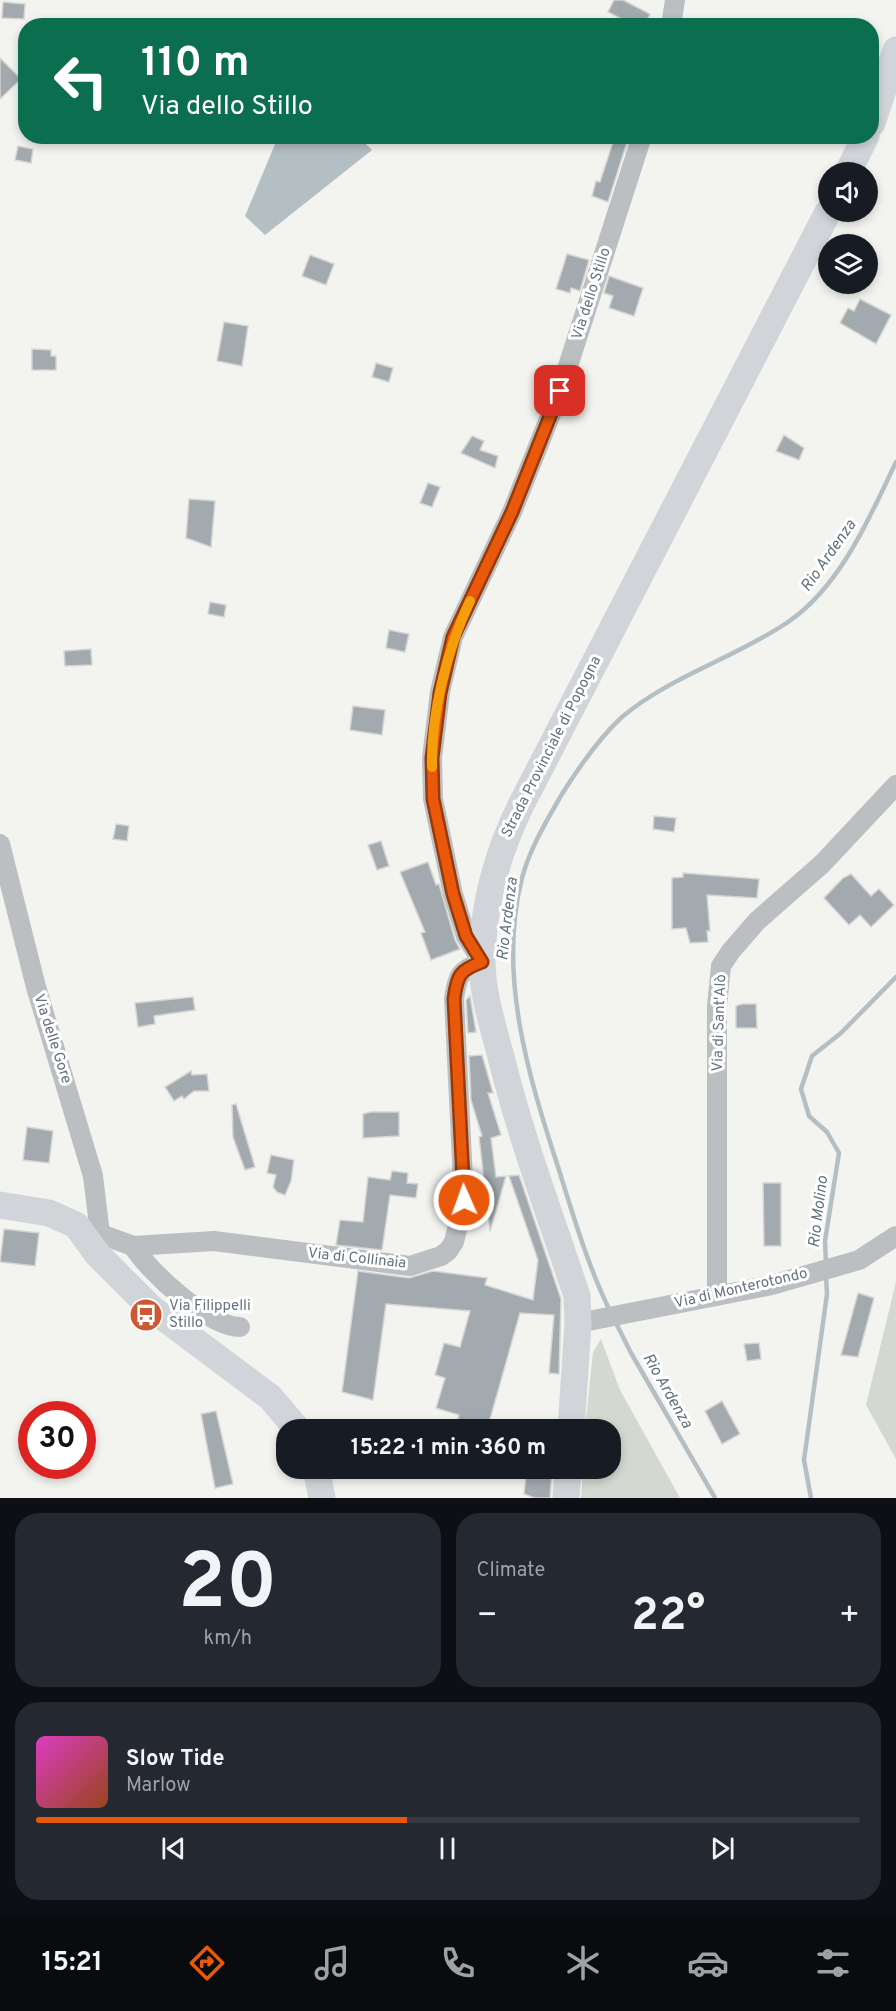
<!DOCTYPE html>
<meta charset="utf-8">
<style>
body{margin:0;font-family:Overpass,sans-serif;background:#242831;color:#f1f3f6;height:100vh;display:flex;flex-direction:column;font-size:22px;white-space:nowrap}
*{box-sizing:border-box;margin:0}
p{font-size:20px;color:#9ea1a6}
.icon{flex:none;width:33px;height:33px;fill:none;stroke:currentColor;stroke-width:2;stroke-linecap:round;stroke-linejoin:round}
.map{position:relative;height:1498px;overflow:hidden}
.details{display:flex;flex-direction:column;gap:15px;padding:15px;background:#0d0f14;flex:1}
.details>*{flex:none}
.hud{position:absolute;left:18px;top:18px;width:861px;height:126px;border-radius:24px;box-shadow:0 3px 9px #0003;background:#0b6e4f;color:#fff;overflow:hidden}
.controls{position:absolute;left:818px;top:162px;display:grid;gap:12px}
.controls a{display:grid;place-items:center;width:60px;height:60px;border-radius:50%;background:#171b24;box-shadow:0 3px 9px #0003;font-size:30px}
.speed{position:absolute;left:18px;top:1401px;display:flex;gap:12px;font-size:30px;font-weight:700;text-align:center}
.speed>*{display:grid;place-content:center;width:78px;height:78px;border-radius:50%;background:#171b24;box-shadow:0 3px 9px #0003;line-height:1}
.speed .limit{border:9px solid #d22;background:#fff;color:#111}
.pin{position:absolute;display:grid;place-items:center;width:51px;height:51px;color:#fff;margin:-26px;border-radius:12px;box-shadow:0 3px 9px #0006}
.me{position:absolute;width:66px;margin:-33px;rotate:358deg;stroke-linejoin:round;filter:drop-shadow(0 0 4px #0008)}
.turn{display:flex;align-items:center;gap:21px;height:126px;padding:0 24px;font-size:27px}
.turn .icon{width:78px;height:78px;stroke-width:2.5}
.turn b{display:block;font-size:42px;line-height:51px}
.big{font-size:45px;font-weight:700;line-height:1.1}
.details .card{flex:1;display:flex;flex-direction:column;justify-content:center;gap:9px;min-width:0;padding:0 21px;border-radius:24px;background:#242831}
.details .dial{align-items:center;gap:0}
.dial b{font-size:78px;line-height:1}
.song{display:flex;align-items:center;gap:18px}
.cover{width:72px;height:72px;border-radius:9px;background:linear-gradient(135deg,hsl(310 70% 55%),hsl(20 70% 35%))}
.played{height:6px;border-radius:3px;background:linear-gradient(90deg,#ea580c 45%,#363941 45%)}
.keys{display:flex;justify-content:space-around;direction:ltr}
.heat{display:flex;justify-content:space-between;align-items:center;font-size:33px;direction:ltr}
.details .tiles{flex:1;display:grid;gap:15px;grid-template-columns:1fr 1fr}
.card:last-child{grid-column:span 2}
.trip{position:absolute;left:276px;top:1419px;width:345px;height:60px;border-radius:24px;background:#171b24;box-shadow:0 3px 9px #0003;font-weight:700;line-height:60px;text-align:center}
.dock{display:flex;height:96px;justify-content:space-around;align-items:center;background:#090b0e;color:#9ea1a6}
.dock .icon{width:42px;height:42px}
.dock .active{color:#ea580c}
.dock b{font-size:27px;color:#f1f3f6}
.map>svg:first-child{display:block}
</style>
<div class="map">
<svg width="896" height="1498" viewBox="0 0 896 1498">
<rect width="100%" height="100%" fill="#f3f3f0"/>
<!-- green -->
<g fill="#d3d8d0">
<path d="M896,1282V1459L866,1405Z"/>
<path d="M601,1339L620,1390L680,1498H581L583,1469L610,1468V1430L585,1429L593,1352Z"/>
</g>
<!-- water -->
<path fill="#b4bfc3" d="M278,137H359L372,150L265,235L245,216Z"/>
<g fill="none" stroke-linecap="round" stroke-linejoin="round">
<!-- stream -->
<g stroke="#b4bfc3" stroke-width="4.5">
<path d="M826,1264L825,1241L839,1153L827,1132L809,1116L801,1089L812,1056L841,1033L896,977"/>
<path d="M610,1311C588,1266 574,1218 559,1170C529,1078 497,975 522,878C530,848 547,820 562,794C579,767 598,739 622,717C669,677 737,657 788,622C840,587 870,517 896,462"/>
<path d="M615,1321L631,1353L715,1498"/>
<path d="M811,1498L804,1460L827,1294L826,1276"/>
</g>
</g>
<!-- building -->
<g fill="#a3aaaf" stroke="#d5d5d3" stroke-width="1.5">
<path d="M614,0H623L650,14L644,26H635L608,12Z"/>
<path d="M3,2L25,4L24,19L2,18Z"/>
<path d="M0,58L21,79L0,99Z"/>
<path d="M615,136H629L608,202L592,196L596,181L600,182Z"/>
<path d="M18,146L33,149L31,163L15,160Z"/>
<path d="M567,254L589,260L580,291L571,288L570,293L556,289Z"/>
<path d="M310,255L334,264L326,285L302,276Z"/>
<path d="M609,276L643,288L634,316L609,308L613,296L604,293Z"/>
<path d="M860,299L891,315L876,344L840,323L848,308L854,311Z"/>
<path d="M224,322L248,326L242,366L217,361Z"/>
<path d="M32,349L51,350V356H56V370H32Z"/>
<path d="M376,363L393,368L389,382L372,377Z"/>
<path d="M784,435L804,448L799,460L776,451Z"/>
<path d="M472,436L484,441L480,450L498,456L495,468L461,453Z"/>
<path d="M428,483L440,487L432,507L420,503Z"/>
<path d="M189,499L215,501L211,547L186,538Z"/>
<path d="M210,602L226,605L224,617L208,614Z"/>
<path d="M389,630L409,634L405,652L386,648Z"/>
<path d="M91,649L92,665L65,666L64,651Z"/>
<path d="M353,706L385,710L382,735L350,730Z"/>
<path d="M654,816L676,818L674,832L653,829Z"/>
<path d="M116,824L129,826L127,841L113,839Z"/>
<path d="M381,841L389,866L377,870L368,845Z"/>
<path d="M428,862L436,885L439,884L455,940L460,949L431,960L421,933L425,932L400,872Z"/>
<path d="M683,873L759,879L757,898L707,895L710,931H707L708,942L690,943L686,928L672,929V878L683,877Z"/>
<path d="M851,874L871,896L879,889L894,905L871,927L860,915L849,925L824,898L843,878Z"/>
<path d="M470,996L476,1032L468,1033L466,1000Z"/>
<path d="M193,997L195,1010L154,1016L155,1024L138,1027L135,1003Z"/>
<path d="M742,1004H756L757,1028H736V1006Z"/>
<path d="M482,1055L493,1093H488L501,1135L491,1138L496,1177L506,1176L490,1231L479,1137L482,1136L471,1100L469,1056Z"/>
<path d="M191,1071L192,1075L207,1074L209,1091H194L184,1099L182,1096L174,1101L165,1087Z"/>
<path d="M236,1104L255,1167L245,1170L233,1137L232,1105Z"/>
<path d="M371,1112H399V1136L363,1138V1114Z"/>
<path d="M27,1127L53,1131L49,1163L23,1160Z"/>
<path d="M271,1155L294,1160L291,1181L285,1195L277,1192L273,1187L276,1175L267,1173Z"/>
<path d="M392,1171L408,1173L407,1183L418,1184L416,1198L390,1195L382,1250L336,1245L340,1220L363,1222L368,1177L390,1180Z"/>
<path d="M519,1175L561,1299L559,1374L549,1373L554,1315L520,1313L487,1430L456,1426L459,1415L436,1408L445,1378L435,1375L444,1343L460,1347L470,1311L386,1304L373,1400L342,1392L358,1271L409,1278L433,1271L487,1278L485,1285L533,1300L538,1260L509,1176Z"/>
<path d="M763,1183H781V1246H764Z"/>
<path d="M4,1229L39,1233L35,1266L0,1262Z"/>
<path d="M858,1293L874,1298L858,1357L841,1355Z"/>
<path d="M759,1343L761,1359L747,1361L744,1344Z"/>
<path d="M722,1401L740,1434L722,1444L705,1411Z"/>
<path d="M216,1411L233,1484L215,1488L201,1414Z"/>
<path d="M527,1468H552L550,1498H535L524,1494Z"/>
</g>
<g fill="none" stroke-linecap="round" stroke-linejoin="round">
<!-- street -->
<g stroke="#bbbfc2" stroke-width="20">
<path d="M671,26L675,0"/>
<path d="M0,844L36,987L93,1176L100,1234"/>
<path d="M76,1225L133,1246L214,1241L410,1266L441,1256L448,1251L454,1242L464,1200L454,999C457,975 460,970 482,962L466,936L453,894L433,799L432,758L440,692L453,637L512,512L560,391L642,136"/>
<path d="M133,1246C149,1272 209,1327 240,1327"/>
<path d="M717,1296V1006L721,966L731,951L757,921L822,864L896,785"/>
<path d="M578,1323L772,1285L859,1260L896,1236"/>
</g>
<!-- secondary -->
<g stroke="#d1d5d9" stroke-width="27">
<path d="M872,123L896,50"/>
<path d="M848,172L866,136"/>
<path d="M0,1205L49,1213L76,1225L98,1255L151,1308L270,1397L298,1430"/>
<path d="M571,1430L578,1323L577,1296C550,1215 520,1135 500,1053C492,1023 482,992 482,960C483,904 497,853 522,803L828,212"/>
<path d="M316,1468L322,1498"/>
<path d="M566,1498L568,1468"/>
</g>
</g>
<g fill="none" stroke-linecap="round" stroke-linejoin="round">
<!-- route casing -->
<g stroke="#983908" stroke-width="15">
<path id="route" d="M464,1200L454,999C457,975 460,970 482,962L466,936L453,894L433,799L432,758L440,693L453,637L512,512L560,391"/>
</g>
<!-- route -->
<use href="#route" stroke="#ea580c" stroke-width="10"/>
<!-- slow -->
<path stroke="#f59e0b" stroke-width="10" d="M432,767C431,713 447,650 470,601"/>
</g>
<!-- icons -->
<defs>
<g id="bus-disc" transform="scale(1.725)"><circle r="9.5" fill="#ce5835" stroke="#fff"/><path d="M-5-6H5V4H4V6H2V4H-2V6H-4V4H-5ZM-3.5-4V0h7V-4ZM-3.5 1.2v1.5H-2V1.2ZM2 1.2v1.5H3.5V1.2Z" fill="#fff"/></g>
</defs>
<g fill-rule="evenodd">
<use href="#bus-disc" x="146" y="1315"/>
</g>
<g text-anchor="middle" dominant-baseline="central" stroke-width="6" stroke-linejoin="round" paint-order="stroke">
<!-- street labels -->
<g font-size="15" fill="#66737e" stroke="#fff">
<text transform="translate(592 294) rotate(-72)">Via dello Stillo</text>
<text transform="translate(552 747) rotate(-63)">Strada Provinciale di Popogna</text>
<text transform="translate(720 1023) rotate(-88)">Via di Sant'Alò</text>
<text transform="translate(52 1039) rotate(72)">Via delle Gore</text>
<text transform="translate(357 1259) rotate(6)">Via di Collinaia</text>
<text transform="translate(741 1289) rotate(-13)">Via di Monterotondo</text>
</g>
<!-- poi labels -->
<g font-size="15" fill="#66737e" stroke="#fff" text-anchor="start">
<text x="169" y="1306">Via Filippelli<tspan x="169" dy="17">Stillo</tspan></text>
</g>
<!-- water labels -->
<g font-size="16" font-style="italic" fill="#62747b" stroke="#fff">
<text transform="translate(829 556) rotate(-55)">Rio Ardenza</text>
<text transform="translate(508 919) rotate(-83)">Rio Ardenza</text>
<text transform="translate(819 1212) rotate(-83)">Rio Molino</text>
<text transform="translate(667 1391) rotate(60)">Rio Ardenza</text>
</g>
</g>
</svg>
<div class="controls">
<a><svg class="icon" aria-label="sound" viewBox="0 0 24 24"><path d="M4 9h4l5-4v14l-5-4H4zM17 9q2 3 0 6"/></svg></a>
<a><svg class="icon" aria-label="layers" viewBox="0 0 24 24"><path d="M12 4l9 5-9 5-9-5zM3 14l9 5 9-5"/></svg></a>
</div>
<div class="speed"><div class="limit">30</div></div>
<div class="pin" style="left:560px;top:391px;background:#d93025"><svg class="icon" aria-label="arrive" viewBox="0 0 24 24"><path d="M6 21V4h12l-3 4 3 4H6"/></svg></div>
<svg class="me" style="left:464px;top:1200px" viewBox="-20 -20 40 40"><circle r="17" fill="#ea580c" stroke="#fff" stroke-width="3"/><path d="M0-11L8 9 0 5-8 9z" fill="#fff"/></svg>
<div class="trip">15:22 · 1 min · 360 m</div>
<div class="hud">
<div class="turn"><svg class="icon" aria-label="left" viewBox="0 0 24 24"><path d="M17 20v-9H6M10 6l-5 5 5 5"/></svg><div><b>110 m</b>Via dello Stillo</div></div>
</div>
</div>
<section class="details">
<div class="tiles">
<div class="card dial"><b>20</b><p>km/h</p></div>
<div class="card"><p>Climate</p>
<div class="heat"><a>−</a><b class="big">22°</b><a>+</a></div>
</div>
<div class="card">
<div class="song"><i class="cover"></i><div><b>Slow Tide</b><p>Marlow</p></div></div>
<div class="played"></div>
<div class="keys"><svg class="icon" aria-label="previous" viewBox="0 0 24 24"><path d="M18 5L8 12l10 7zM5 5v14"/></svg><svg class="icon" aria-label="pause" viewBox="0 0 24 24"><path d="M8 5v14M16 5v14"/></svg><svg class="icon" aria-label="next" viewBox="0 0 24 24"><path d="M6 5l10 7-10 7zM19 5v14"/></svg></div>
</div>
</div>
</section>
<nav class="dock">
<b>15:21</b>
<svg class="icon active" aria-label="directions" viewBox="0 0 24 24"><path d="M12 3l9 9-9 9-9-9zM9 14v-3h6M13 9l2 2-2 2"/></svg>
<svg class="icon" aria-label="music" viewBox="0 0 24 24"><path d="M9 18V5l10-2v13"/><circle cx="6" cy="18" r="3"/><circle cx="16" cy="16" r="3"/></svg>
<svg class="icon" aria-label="phone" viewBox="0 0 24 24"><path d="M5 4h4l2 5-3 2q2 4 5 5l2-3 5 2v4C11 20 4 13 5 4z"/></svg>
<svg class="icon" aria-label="climate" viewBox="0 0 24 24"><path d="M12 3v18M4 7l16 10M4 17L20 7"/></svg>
<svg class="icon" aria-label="car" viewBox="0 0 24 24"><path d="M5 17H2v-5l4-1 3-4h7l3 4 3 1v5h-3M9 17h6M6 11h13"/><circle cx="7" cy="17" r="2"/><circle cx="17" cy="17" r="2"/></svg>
<svg class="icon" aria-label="filters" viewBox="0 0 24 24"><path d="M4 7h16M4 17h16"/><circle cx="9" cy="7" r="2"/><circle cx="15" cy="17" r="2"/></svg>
</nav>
